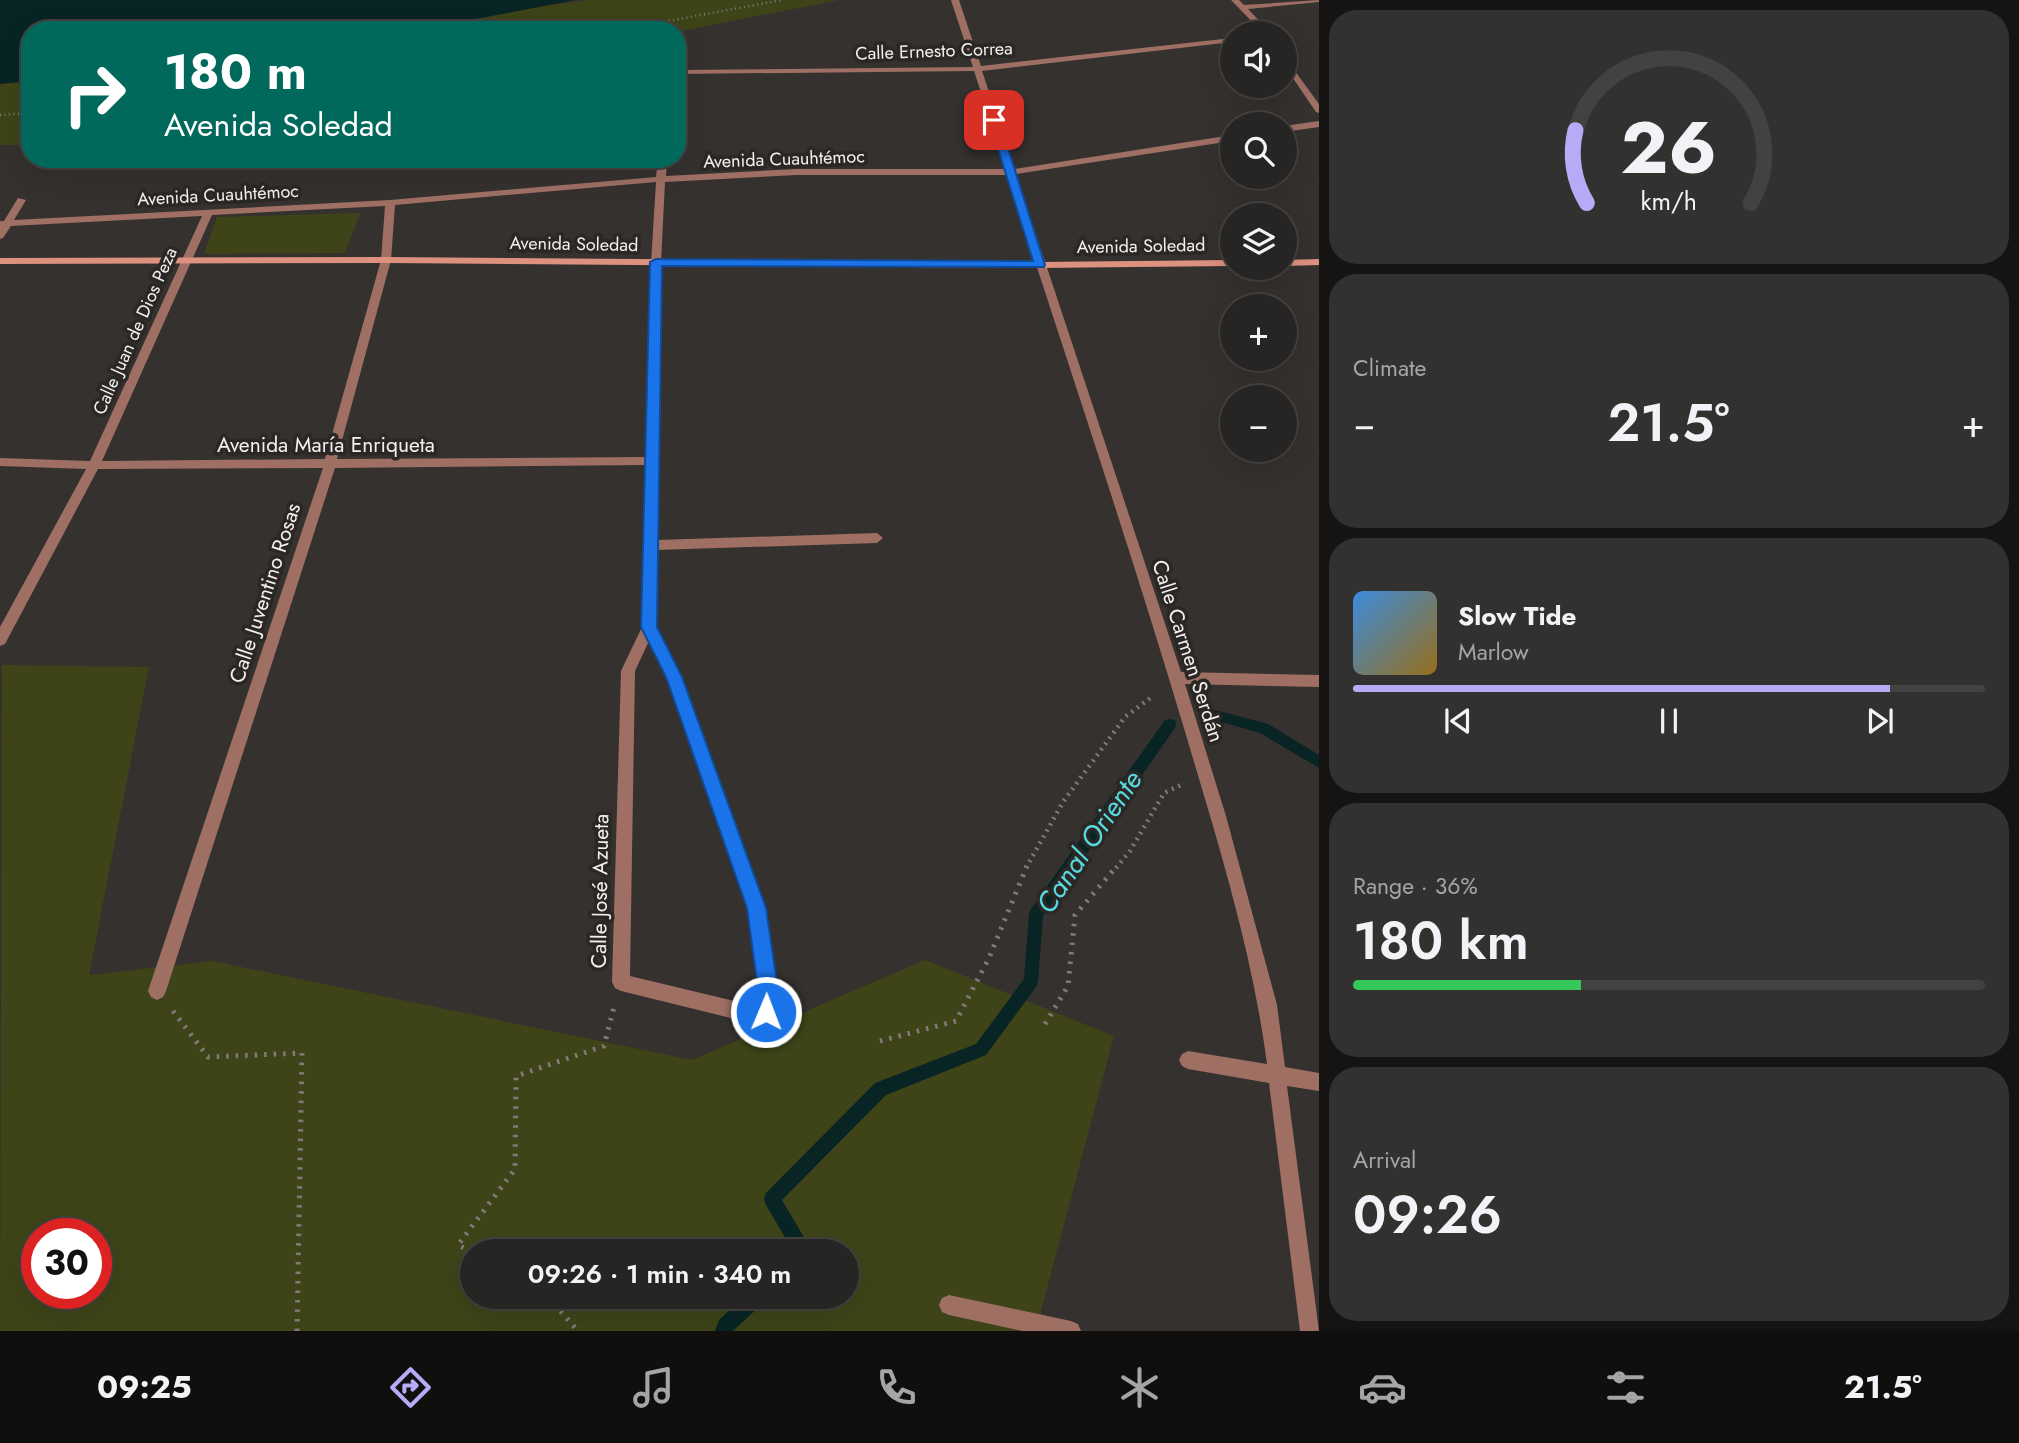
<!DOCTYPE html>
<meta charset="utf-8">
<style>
body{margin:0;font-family:Jost,sans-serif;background:#333130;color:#f1f3f6;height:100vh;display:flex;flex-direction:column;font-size:26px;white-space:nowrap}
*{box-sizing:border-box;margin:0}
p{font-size:23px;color:#a4a5a6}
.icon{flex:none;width:38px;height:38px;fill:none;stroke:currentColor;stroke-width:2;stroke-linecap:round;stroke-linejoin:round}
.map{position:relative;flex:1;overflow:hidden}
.drawer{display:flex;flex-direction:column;gap:10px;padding:10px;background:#151413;width:700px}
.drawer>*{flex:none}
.guide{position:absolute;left:21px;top:21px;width:665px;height:147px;border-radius:28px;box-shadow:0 7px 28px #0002,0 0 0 2px #434241;background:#00695c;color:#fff;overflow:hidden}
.buttons{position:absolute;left:1220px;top:21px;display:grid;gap:14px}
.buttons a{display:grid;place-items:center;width:77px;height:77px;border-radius:50%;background:#272523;box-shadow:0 7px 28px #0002,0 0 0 2px #434241;font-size:35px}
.speed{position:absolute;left:21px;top:1218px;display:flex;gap:14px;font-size:35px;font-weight:700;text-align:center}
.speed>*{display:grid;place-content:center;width:91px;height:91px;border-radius:50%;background:#272523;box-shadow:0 7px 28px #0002,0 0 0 2px #434241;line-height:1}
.speed .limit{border:10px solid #d22;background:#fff;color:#111}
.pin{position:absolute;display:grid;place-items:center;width:60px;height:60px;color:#fff;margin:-30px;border-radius:14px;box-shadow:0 4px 10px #0006}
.me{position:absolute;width:77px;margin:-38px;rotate:1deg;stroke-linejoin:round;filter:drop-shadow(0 0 5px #0008)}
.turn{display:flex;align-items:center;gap:24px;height:147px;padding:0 28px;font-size:32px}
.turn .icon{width:91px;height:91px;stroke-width:2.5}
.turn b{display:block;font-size:49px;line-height:60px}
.big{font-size:52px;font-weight:600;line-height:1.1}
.drawer .widget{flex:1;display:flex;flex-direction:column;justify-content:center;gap:10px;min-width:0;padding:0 24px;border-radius:28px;background:#333130}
.drawer .dial{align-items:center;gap:0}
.dial svg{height:182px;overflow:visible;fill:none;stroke:#434241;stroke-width:7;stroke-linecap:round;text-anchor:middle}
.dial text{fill:#f1f3f6;stroke:none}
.song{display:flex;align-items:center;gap:21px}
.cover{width:84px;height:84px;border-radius:10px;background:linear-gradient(135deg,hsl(210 70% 55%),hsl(40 70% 35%))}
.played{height:7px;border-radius:4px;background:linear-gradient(90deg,#b7abf7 85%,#434241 85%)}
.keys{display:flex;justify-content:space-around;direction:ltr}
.heat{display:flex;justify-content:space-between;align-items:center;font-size:38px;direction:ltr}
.charge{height:10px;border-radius:5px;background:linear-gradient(90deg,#34c759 36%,#434241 0)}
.trip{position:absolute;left:460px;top:1239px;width:399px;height:70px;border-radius:35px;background:#272523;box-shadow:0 7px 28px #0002,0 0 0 2px #434241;font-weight:600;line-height:70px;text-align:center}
.tab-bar{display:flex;height:112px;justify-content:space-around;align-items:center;background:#100f0e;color:#a4a5a6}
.tab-bar .icon{width:49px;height:49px}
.tab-bar .active{color:#b7abf7}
.tab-bar b{font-size:32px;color:#f1f3f6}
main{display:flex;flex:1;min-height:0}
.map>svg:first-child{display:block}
</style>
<main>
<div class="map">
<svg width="1319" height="1331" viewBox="0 0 1319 1331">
<rect width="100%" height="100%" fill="#34312f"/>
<!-- green -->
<g fill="#3e4418" fill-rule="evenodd">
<path d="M591,0H839L677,32V30H335Z"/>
<path d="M30,69V145H0V72Z"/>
<path d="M360,213L345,253L204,254L217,217Z"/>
<path d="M2,665L149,667L89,975L213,961L692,1060L925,960L1114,1036L1041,1311L1042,1331H0ZM37,1234H96V1293H37ZM472,1251H847V1297H472Z"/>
</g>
<!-- water -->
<path fill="#082425" d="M0,0H575L419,30H30V81L0,84Z"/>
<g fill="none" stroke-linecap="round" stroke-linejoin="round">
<!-- stream -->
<g fill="#082425" fill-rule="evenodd">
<path d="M1215,710L1268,724L1319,755V768L1260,733L1211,719L1209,715L1211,711Z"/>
<path d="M1170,719L1175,720L1176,724L1175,728L1043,916L1038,982L1036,987L986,1055L886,1095L782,1200L812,1251H793L766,1205L764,1199L766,1193L875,1083L976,1044L1024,979L1029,914L1031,909L1165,720Z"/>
<path d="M744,1297H766L763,1303L733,1331H715L719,1320Z"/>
</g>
<!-- path-far2 -->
<g stroke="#7e7b79" stroke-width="2.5" stroke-dasharray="1 3.5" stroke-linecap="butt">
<path d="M620,30L782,0"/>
<path d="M0,115L30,113"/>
</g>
<!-- path-far1 -->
<g stroke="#7e7b79" stroke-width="4.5" stroke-dasharray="2 5" stroke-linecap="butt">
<path d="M1026,868L1063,802L1125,717L1153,696"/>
<path d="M1116,868L1130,851L1164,793L1183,784"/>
</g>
<!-- path -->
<g stroke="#7e7b79" stroke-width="5" stroke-dasharray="2.5 7" stroke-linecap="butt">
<path d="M173,1011L208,1057L302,1053L297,1331"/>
<path d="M1045,1024L1068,986L1075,915L1117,866"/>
<path d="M880,1041L956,1021L989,958L1027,866"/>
<path d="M472,1252L458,1245L515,1169L516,1076L604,1046L614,1007"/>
<path d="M548,1297L578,1331"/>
</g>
<!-- street -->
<g fill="#9f6f64" fill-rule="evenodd">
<path d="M951,0H959L981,66L1232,38V42L982,71L1015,169L1232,135V141L1016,174L1181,672L1319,675V687L1185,684L1226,816L1277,1005L1285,1067L1319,1073V1091L1287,1086L1319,1331H1300L1269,1083L1188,1069L1182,1066L1179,1060L1182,1054L1188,1051L1267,1064C1252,949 1216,836 1183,725C1128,541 1066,358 1007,175H797L665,182L661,263L657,540L877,533L883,538L877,543L657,550L656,627L681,677L764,908L778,996L772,1018L751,1023L621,991L615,988L612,982L621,671L642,627L646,465L335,468L166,991L163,997L157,1000L151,997L148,991L323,468L98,469L5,644L0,646V627L86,469L0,466V458L90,461L202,216L11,226L3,238L0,239V221H4L18,198L26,200L14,220L390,200L656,177L658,159L667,160L666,176L797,169H1006L974,71L677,74L679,70L973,67ZM656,182L651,263L646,457L337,459L391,260L395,205ZM385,206L381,260L325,459L102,461L212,215ZM649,641L667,677L748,908L760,996L759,1004L751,1005L630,976L635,671Z"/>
<path d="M1231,0H1239L1244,5L1319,0V2L1248,9L1271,33H1263Z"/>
<path d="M1284,56L1319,104V113L1316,112L1284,65Z"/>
<path d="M1319,121V127L1284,132V126Z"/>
<path d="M949,1295L1071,1321L1078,1324L1081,1331H1023L949,1315L942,1312L939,1305L942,1298Z"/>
</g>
<!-- secondary -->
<g fill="#dd917f" fill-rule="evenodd">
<path d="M386,257L1039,262L1232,260V266L1039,268L386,263L0,264V258Z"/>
<path d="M1319,259V265L1284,266V260Z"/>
</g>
</g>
<!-- route -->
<path fill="#1a73e8" stroke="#114b97" stroke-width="2" d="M994,117L999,120L1045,265L1044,267L662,266L657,627L682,677L766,908L779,996L773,1019L766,1022L759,1019L756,1012L759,996L747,908L666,677L641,627L650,262L656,259L1033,261L989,120Z"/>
<g text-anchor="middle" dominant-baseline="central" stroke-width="7" stroke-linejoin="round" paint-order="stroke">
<!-- far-street labels -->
<g font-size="18" fill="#f3f0ef" stroke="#2a2725">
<text transform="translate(934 51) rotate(-2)">Calle Ernesto Correa</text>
<text transform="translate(784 159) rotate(-2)">Avenida Cuauhtémoc</text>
<text transform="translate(218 195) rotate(-3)">Avenida Cuauhtémoc</text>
<text transform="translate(574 244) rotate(1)">Avenida Soledad</text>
<text transform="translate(1141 246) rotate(-1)">Avenida Soledad</text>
<text transform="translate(135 331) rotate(-66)">Calle Juan de Dios Peza</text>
</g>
<!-- street labels -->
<g font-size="21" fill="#f3f0ef" stroke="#2a2725">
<text x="326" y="445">Avenida María Enriqueta</text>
<text transform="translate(265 593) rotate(-72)">Calle Juventino Rosas</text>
<text transform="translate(1188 651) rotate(72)">Calle Carmen Serdán</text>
<text transform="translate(600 891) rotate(-89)">Calle José Azueta</text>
</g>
<!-- near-water labels -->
<g font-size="28" font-style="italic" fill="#57d9df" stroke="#2a2725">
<text transform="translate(1089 842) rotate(-56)">Canal Oriente</text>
</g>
</g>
</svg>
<div class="buttons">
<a><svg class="icon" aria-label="sound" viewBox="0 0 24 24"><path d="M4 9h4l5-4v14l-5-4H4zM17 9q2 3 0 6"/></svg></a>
<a><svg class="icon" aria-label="search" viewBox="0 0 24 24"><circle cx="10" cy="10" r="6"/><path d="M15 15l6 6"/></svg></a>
<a><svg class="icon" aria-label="layers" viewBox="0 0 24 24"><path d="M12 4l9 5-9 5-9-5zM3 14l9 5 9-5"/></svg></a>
<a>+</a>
<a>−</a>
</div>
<div class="speed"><div class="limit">30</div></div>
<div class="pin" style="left:994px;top:120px;background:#d93025"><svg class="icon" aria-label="arrive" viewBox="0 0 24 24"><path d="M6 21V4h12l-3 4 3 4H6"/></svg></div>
<svg class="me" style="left:766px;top:1012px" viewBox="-20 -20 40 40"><circle r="17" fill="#1a73e8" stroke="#fff" stroke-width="3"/><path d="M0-11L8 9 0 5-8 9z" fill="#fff"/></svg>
<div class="trip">09:26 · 1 min · 340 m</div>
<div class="guide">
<div class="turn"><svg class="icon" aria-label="right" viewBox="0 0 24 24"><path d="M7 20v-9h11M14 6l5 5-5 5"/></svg><div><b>180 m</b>Avenida Soledad</div></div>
</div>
</div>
<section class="drawer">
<div class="widget dial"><svg viewBox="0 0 100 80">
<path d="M14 69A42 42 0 1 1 86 69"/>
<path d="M14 69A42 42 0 0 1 9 37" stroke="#b7abf7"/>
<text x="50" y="56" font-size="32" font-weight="700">26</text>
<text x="50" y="72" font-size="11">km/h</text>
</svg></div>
<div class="widget"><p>Climate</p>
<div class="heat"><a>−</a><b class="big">21.5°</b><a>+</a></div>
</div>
<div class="widget">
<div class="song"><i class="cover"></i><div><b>Slow Tide</b><p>Marlow</p></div></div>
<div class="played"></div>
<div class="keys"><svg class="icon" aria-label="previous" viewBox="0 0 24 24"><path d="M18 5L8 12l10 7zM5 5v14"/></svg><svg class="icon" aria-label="pause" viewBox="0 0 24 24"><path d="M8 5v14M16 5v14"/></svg><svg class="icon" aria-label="next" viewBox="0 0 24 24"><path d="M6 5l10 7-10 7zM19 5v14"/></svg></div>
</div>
<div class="widget"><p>Range · 36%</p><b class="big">180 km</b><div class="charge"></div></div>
<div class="widget"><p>Arrival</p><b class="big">09:26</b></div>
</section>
</main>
<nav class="tab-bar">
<b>09:25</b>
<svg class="icon active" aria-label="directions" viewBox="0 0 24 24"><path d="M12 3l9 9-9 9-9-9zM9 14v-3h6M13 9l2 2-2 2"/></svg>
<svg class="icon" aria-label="music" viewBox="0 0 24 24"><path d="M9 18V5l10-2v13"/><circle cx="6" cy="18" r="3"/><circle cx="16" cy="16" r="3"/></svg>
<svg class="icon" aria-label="phone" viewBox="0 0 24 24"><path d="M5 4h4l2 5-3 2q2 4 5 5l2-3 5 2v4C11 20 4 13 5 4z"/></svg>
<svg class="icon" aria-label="climate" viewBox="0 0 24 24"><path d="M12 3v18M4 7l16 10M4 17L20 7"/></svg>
<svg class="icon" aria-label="car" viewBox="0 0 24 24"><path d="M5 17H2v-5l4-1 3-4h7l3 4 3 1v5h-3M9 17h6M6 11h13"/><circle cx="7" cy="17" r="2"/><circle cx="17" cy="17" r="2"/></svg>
<svg class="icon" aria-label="filters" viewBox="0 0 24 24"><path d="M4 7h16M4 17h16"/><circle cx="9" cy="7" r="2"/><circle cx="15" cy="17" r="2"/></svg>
<b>21.5°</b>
</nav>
